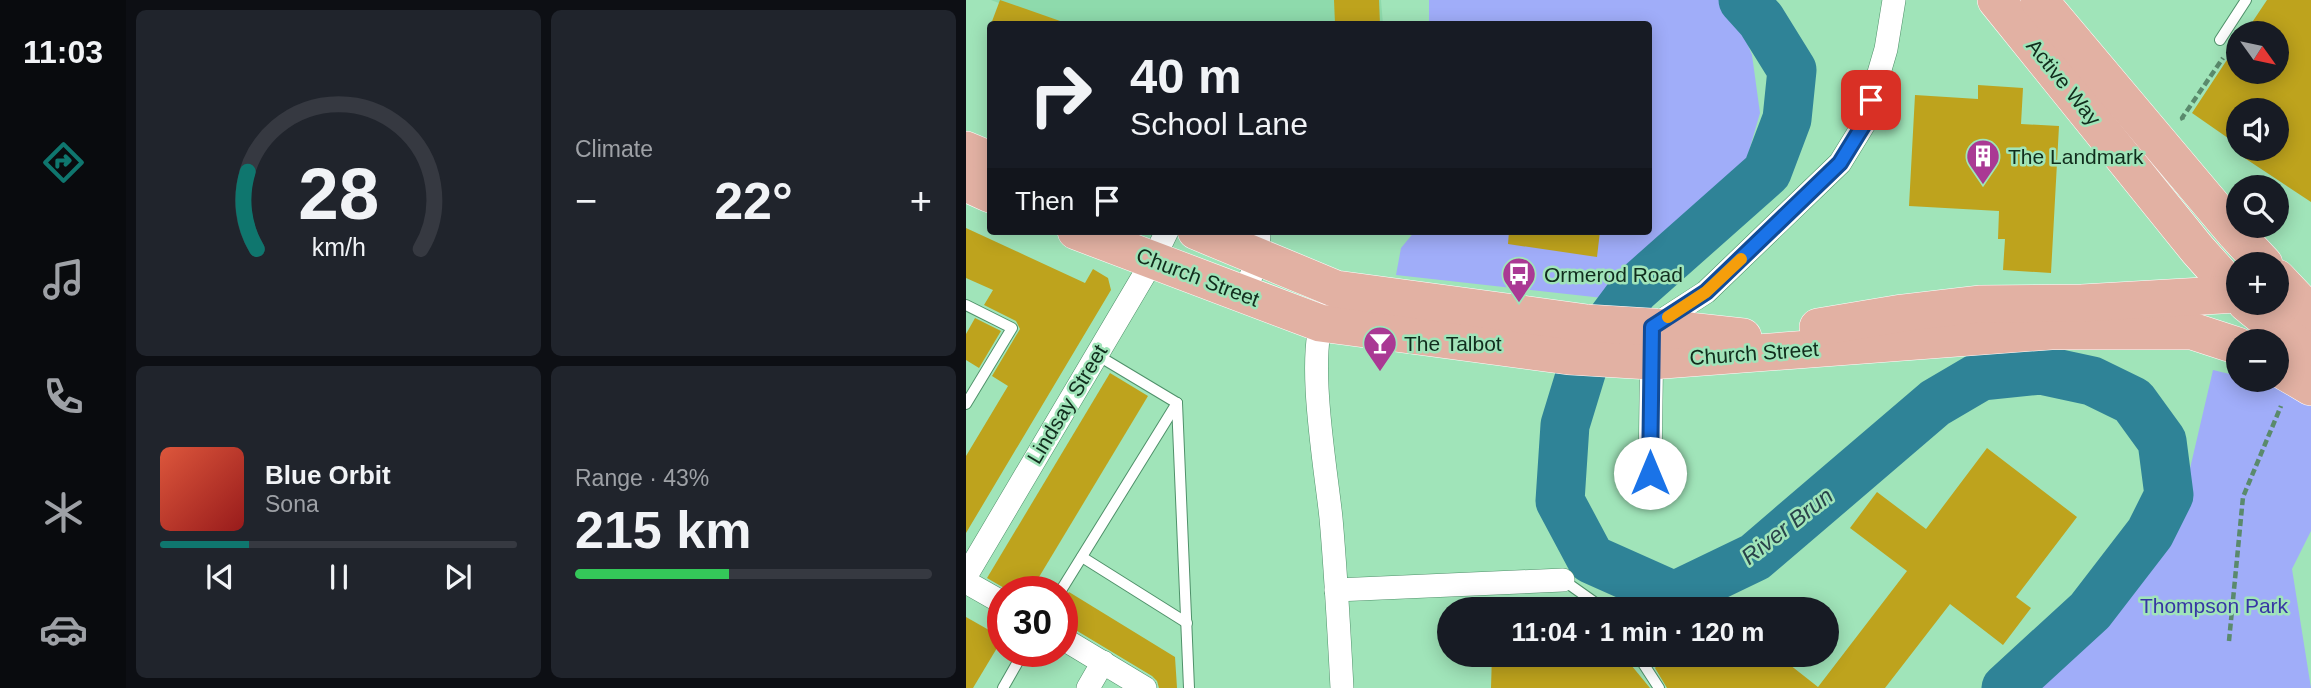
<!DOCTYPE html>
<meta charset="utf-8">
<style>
body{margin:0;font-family:Helvetica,sans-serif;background:#20242c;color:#f1f3f6;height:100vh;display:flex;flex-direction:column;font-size:26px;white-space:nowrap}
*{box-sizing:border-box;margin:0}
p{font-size:23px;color:#9ea1a6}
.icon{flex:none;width:38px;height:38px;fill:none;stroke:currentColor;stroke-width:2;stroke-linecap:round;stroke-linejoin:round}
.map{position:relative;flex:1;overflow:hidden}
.sheet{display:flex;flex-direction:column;gap:10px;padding:10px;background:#0d0f14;width:840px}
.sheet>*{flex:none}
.banner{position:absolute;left:21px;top:21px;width:665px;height:214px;border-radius:7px;box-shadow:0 4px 18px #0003;background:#171b24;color:#f1f3f6;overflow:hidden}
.needle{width:46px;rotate:123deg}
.controls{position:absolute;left:1260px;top:21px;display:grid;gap:14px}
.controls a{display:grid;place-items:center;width:63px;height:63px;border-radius:50%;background:#171b24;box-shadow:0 4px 18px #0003;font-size:35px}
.speed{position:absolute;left:21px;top:576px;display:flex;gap:14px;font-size:35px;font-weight:700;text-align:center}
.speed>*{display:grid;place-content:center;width:91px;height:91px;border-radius:50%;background:#171b24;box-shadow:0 4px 18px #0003;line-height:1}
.speed .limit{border:10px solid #d22;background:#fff;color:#111}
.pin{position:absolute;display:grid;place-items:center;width:60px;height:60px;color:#fff;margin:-30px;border-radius:14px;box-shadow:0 4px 10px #0006}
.me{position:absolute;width:77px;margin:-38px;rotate:0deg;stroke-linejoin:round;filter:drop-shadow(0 0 5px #0008)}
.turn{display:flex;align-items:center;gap:24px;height:147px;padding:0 28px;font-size:32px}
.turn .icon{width:91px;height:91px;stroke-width:2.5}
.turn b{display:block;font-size:49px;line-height:60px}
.then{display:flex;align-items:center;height:66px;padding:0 28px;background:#0003;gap:14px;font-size:26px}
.big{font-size:52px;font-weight:700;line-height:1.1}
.sheet .card{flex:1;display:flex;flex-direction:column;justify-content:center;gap:10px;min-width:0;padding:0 24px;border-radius:10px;background:#20242c}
.sheet .dial{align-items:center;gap:0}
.dial svg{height:182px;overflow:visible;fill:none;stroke:#363941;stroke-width:7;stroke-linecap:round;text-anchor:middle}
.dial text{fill:#f1f3f6;stroke:none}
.song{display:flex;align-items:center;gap:21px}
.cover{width:84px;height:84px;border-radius:10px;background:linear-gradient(135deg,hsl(10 70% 55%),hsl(0 70% 35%))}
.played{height:7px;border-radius:4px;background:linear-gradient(90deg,#0f766e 25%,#363941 25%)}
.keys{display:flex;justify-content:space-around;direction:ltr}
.heat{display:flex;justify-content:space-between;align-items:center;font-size:38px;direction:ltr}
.charge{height:10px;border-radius:5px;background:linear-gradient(90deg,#34c759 43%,#363941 0)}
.sheet .tiles{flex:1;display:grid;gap:10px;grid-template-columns:repeat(2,1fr)}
.trip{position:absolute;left:471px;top:597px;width:402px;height:70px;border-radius:35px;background:#171b24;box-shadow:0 4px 18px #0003;font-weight:700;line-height:70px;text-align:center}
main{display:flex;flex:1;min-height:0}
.dock{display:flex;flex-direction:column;width:126px;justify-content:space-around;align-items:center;background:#090b0e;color:#9ea1a6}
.dock .icon{width:49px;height:49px}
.dock .active{color:#0f766e}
.dock b{font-size:32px;color:#f1f3f6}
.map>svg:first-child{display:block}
</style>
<main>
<nav class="dock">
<b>11:03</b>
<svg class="icon active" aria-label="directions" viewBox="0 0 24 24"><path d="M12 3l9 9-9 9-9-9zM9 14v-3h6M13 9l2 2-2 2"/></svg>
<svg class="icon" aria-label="music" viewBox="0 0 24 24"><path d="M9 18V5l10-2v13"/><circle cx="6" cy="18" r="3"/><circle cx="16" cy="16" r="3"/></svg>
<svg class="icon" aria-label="phone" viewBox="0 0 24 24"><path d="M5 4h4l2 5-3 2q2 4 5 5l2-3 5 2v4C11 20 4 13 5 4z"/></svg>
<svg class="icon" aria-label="climate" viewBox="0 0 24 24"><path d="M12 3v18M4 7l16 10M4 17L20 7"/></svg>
<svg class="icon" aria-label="car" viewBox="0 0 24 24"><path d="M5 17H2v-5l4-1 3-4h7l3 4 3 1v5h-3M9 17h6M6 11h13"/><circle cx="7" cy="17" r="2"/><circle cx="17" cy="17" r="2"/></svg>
</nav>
<section class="sheet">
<div class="tiles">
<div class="card dial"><svg viewBox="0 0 100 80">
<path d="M14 69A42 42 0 1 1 86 69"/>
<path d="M14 69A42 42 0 0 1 10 35" stroke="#0f766e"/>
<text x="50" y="56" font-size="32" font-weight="700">28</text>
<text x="50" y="72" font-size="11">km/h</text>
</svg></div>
<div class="card"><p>Climate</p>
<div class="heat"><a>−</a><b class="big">22°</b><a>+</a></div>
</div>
<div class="card">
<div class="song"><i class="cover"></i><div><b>Blue Orbit</b><p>Sona</p></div></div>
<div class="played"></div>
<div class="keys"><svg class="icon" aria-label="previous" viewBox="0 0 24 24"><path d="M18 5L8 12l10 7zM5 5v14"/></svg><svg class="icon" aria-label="pause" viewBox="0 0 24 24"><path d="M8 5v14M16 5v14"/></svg><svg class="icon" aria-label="next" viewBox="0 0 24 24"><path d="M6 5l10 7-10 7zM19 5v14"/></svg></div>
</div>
<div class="card"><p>Range · 43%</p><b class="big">215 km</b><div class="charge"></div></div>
</div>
</section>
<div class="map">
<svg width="1345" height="688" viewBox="0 0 1345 688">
<rect width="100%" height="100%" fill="#a0e4b9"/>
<!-- built -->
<path fill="#8edaac" d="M25,0H415L417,24H89Z"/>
<!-- green -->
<g fill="#a0adf9">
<path d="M463,0H755L767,9L786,55L794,113L781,158L646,299L430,275L435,248L449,231H682V24H463Z"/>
<path d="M1247,370L1272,376V380C1304,380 1320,388 1345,406V531L1326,569L1345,688H1059L1155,592L1215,507Z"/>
</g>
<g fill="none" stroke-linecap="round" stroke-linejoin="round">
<!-- river -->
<path stroke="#2f8397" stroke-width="49" d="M777,0L795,20L826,70L821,119L801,172L668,290L621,353L599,425L594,501L625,559L708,596L789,557L969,403L1015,376L1075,370L1126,381L1167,401L1196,441L1203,495L1184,533L1124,611L1040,688"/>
</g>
<!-- building -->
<g fill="#bea31d">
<path d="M34,0L97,22L96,24H25Z"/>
<path d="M368,0H413L414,24H369Z"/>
<path d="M1301,0H1345V202L1274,155L1278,149H1311V110H1272V145L1226,113L1272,43V72H1311V33H1279Z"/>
<path d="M1012,85L1057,88L1055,124L1093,126L1085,273L1037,270L1039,239H1032L1033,211L943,206L949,95L1012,99Z"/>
<path d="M0,228L119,283L127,269L142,278L145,290L0,533V456L42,386L26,376L54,329L50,321L18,305L27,290L0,278Z"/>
<path d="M543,231H634L631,257L542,244Z"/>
<path d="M9,318L35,331L13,368L0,360V334Z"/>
<path d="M144,373L182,396L64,592H45L21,578Z"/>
<path d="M1021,448L1111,517L1050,597L1065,608L1037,645L984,604L919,688H701L689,668L700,654H810L852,687L941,571L884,528L911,492L960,529Z"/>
<path d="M103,592L209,657L211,688H193L191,681L186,676L103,626L96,624V599Z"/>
<path d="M0,617L37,638L7,688H0Z"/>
<path d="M526,654H656L684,688H525Z"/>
</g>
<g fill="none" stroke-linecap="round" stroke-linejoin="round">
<!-- lane casing -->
<g stroke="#4f916a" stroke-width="12">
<g id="lane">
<path d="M1254,40L1280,0"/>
<path d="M0,305L46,328L0,404"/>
<path d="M131,355L211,403"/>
<path d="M211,403L223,688"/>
<path d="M116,557L221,623"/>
<path d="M597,580L638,609"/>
<path d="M94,592L211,403"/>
<path d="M671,654L693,688"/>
<path d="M37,688L58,651"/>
</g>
</g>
<!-- street casing -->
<g stroke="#4f916a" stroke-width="24">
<g id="street">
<path d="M278,295L292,257L293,231"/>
<path d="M359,312C339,353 360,469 365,518C370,574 373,631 376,688"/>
<path d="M684,473L686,327L740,292L874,163L898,124L920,49L928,0"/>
<path d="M0,576L187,260L201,231"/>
<path d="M0,582L37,603"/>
<path d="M370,590L597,580"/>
<path d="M96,638L179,688"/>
<path d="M122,688L137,662"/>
</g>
</g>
<!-- primary casing -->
<g stroke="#fff" stroke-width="38">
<g id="primary">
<path d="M1030,0L1231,249L1272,295"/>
<path d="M1073,0L1270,234L1298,264"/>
<path d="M0,150L24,160"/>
<path d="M0,183L24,194"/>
<path d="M110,231L354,323L602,356L684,361L1085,331H1226L1272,346"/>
<path d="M230,231L370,289L621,323L686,327L777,337"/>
<path d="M1311,278L1345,314"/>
<path d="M1280,303L1345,356"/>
<path d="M852,327L936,313L1013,304L1116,303L1272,294"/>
<path d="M1311,367L1345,387"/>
</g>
</g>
<!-- path -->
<g stroke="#5a8a6c" stroke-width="4.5" stroke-dasharray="7 3.5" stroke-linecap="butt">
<path d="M1217,120L1216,118L1257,58"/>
<path d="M1263,641L1277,497L1315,406"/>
</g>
<!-- lane -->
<use href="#lane" stroke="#fff" stroke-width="10"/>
<!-- street -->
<use href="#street" stroke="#fff" stroke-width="23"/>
<!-- primary -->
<use href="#primary" stroke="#e2b1a3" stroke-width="37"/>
</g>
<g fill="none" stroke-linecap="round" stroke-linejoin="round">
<!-- route casing -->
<g stroke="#114b97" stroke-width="18">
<path id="route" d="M684,473L686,327L740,292L874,163L898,124L905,100"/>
</g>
<!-- route -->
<use href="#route" stroke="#1a73e8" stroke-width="12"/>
<!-- slow -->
<path stroke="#f59e0b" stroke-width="12" d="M702,317L740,292L775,259"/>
</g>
<!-- icons -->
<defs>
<g id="building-pin" transform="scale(1.75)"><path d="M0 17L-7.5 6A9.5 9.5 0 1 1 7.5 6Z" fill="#aa3994" stroke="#a0e4b9"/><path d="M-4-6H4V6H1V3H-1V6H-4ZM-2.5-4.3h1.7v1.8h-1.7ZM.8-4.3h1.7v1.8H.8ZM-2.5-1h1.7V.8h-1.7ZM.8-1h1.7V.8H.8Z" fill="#fff"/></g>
<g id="bus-pin" transform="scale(1.75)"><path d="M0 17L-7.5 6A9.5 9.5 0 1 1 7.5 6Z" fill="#aa3994" stroke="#a0e4b9"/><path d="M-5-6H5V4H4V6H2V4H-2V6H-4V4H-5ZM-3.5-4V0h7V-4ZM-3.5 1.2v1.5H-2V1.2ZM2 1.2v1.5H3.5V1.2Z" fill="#fff"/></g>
<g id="bar-pin" transform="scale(1.75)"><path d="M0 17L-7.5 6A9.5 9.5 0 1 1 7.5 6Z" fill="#aa3994" stroke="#a0e4b9"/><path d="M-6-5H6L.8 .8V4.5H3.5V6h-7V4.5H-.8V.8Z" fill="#fff"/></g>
</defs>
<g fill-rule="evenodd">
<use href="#building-pin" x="1017" y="156"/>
<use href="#bus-pin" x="553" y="274"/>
<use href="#bar-pin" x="414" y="343"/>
</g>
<g text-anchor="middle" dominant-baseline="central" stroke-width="5" stroke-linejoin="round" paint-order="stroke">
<!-- street labels -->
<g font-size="21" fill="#112d1d" stroke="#a0e4b9">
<text transform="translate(1098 82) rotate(51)">Active Way</text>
<text transform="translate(232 277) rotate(21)">Church Street</text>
<text transform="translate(788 353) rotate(-4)">Church Street</text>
<text transform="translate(101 404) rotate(-59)">Lindsay Street</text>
</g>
<!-- poi labels -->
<g font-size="21" fill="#112d1d" stroke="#a0e4b9" text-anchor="start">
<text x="1042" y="156">The Landmark</text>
<text x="578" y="274">Ormerod Road</text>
<text x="438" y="343">The Talbot</text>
</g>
<!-- park labels -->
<g font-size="21" fill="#3736a4" stroke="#a0e4b9">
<text x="1248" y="605">Thompson Park</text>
</g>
<!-- water labels -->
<g font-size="23" font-style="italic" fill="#29434a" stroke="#a0e4b9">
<text transform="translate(821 526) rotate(-38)">River Brun</text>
</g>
</g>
</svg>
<div class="controls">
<a><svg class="needle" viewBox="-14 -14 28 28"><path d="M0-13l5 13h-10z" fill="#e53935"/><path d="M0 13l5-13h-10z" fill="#9ea1a6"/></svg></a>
<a><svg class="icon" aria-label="sound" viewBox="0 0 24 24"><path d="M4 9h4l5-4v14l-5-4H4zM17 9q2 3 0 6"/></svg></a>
<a><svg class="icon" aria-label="search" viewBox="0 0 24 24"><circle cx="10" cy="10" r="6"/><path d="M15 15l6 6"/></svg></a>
<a>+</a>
<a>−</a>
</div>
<div class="speed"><div class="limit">30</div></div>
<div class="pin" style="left:905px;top:100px;background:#d93025"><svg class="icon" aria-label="arrive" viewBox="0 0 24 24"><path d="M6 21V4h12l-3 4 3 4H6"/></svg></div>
<svg class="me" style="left:684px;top:473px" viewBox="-20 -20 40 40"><circle r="19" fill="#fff"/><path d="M0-13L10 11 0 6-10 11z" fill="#1a73e8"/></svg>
<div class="trip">11:04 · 1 min · 120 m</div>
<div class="banner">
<div class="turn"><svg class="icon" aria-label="right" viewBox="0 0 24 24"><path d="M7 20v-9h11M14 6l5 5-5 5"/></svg><div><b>40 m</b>School Lane</div></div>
<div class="then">Then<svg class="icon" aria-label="arrive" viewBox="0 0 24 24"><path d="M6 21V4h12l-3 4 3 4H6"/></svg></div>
</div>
</div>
</main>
